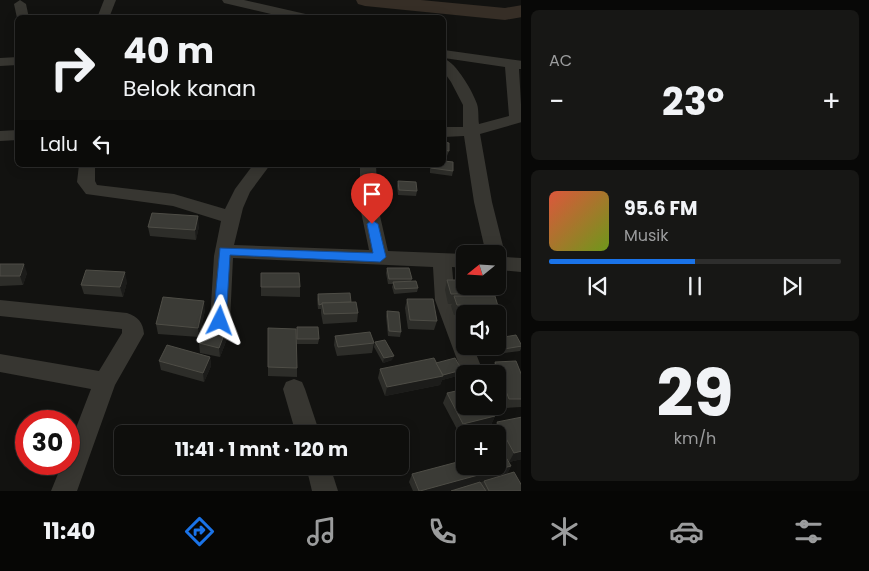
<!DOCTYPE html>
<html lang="id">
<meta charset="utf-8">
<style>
body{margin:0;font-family:Poppins,sans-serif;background:#171715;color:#f1f3f6;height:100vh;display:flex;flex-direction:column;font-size:19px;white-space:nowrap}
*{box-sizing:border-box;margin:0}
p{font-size:16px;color:#9b9c9d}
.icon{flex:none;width:28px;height:28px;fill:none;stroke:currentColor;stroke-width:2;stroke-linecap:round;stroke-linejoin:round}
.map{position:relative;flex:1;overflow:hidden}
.drawer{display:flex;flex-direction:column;gap:10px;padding:10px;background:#080807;width:348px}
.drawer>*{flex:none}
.top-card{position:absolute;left:15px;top:15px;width:431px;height:152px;border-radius:8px;box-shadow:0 2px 12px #0003,0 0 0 1px #2e2e2d;background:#0e0e0c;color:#f1f3f6;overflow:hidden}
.needle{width:32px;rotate:252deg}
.buttons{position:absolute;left:456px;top:245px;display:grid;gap:10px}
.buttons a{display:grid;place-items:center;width:50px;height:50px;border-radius:8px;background:#0e0e0c;box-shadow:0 2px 12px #0003,0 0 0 1px #2e2e2d;font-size:25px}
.speed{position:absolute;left:15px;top:410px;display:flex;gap:10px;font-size:25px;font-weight:700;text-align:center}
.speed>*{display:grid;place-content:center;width:65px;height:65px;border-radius:50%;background:#0e0e0c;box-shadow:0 2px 12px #0003,0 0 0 1px #2e2e2d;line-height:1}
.speed .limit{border:8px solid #d22;background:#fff;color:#111}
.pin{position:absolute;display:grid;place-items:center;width:42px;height:42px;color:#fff;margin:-51px -21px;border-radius:50% 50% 50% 0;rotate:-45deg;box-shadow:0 0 5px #0007}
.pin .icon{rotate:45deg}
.me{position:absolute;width:55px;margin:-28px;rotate:3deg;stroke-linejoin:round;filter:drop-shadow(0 0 4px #0008)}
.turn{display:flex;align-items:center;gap:18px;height:105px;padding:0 25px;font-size:22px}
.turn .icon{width:65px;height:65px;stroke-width:2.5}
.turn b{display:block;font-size:35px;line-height:42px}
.then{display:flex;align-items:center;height:48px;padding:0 25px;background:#0003;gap:10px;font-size:19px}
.big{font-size:38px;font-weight:700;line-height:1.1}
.drawer .card{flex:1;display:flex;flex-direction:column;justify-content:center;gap:8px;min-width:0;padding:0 18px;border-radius:8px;background:#171715}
.drawer .dial{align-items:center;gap:0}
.dial b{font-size:65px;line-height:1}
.song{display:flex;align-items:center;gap:15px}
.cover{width:60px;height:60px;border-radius:8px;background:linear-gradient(135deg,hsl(10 70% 55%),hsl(80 70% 35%))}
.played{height:5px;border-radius:2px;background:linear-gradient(90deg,#1a73e8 50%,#2e2e2d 50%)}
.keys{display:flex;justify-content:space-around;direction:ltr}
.heat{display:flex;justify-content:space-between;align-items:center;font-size:28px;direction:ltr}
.trip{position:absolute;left:114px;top:425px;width:295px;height:50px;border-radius:8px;background:#0e0e0c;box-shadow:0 2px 12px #0003,0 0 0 1px #2e2e2d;font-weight:700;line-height:50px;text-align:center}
.tab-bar{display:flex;height:80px;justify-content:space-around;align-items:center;background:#060605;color:#9b9c9d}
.tab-bar .icon{width:35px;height:35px}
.tab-bar .selected{color:#1a73e8}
.tab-bar b{font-size:22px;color:#f1f3f6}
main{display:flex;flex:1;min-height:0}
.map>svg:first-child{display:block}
</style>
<main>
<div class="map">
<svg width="522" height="491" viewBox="0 0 522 491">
<rect width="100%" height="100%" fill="#121210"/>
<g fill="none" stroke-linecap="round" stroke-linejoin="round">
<!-- river -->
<path fill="#362e26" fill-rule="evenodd" d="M356,0H421L505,8L522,5V17L505,20L365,6L358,4Z"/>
<!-- minor -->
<g fill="#373631" fill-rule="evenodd">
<path d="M20,0L26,4L29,18H17L14,4Z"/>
<path d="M104,0H116L109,18H97Z"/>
<path d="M222,0H244L310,15L312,18H288L224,3Z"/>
<path d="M444,50L522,61V69H519L522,122L480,134L492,202L505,254L504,257L522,258V272L498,270V254H486L474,202L464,136L444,137V127H463V105L451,82L444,72V59C456,62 473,92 477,104C479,110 478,118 479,124L509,116L505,67L444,58Z"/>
<path d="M18,57V65L0,66V58Z"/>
<path d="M18,130V140L0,141V131Z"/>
<path d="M79,165H95V181L97,185L174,194L225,209L235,189L253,165H270L250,192L243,208L234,245L369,250L360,207V165H376L378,207L388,251L465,254V268L452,267L455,300L465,325V346H473L484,374H465V379L462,373L435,300L433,267L233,258L230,321L227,327L220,329L213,327L210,321L214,256L221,221L173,206L86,194L77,182Z"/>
<path d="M0,300L127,313C138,317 143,322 144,334L115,385L77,491H51L62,464H69V446L91,389L0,372V354L99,371L122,333V329L0,316Z"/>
<path d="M294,379L302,382L305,389L320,434H296L283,389L286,382Z"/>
<path d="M306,466H330L338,491H312Z"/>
</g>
</g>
<!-- wall -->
<g fill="#2d2d29">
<path d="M444,142L449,151L447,156L444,155Z"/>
<path d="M430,165H444L453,171L452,176L430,173Z"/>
<path d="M398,181L417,191L416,196L398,195L397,186Z"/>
<path d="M199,226L196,240L150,236L148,227Z"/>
<path d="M0,264L27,273L23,285L0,286Z"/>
<path d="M387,268L412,279L411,281L418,288L417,292L394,294L392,287L393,284H388L386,273Z"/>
<path d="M261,273L300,287V297L261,296Z"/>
<path d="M447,280L489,293L488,296L498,306L495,314H465V315H454L451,306L452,304H448L445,290Z"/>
<path d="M127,282L123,297L84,294L81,285Z"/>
<path d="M318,294L351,302L358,313L357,322L323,324L321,313V309H318L317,299Z"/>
<path d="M407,299L437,321L434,330L408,329L405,308Z"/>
<path d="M205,310L199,337L158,334L156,324Z"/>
<path d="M387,311L401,332L400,337L388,336L386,316Z"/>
<path d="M297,327L319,339L318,344H297Z"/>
<path d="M268,328L297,368V377L268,376Z"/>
<path d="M230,331L220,357L200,353L199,343Z"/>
<path d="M335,336L374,343L372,353L337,356L334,345Z"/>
<path d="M375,342L392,360L383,363L374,347Z"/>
<path d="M486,346H522V347L520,351L490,355Z"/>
<path d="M210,357L211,366L204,382L161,370L159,361Z"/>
<path d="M495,362L522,376V407L505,408L498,388V374H492L491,371Z"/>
<path d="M436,363L461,375L442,380L440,385L385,396L378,378L380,369Z"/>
<path d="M447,393L495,416L491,425L459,433L443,403Z"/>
<path d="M497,422L522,459L509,462L498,439V434H495L493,431Z"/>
<path d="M122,434V454H120L118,445Z"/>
<path d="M511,466L507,474L522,491H451L464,487L448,491H413L409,482L412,474Z"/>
</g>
<!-- shaded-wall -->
<g fill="#1c1c1a">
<path d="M198,216L199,226L196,240L195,230Z"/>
<path d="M24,264L27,273L23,285L20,276Z"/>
<path d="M125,272L127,282L123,297L120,287Z"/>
<path d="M204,301L205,310L199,337L198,328Z"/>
<path d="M229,322L230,331L220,357L219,348Z"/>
<path d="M394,356L392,360L383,363L384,358Z"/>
<path d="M210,357L211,366L204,382L203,373Z"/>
<path d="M462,370L461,375L442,380L440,385L385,396L387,387L441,376Z"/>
<path d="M495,416L491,425L459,433L463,424Z"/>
<path d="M522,451V459L509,462L514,453Z"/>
<path d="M511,466L507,475L448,491H420Z"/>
</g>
<!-- building -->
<g fill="#3b3b36" stroke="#4e4d46">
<path d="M444,142L449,143V151L444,150Z"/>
<path d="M444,161L453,162V171L431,168V165H444Z"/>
<path d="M398,181L416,182L417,191L399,190Z"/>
<path d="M152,213L198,216L195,230L148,227Z"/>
<path d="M0,264H24L20,276H0Z"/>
<path d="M387,268H409L412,279H389Z"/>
<path d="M86,270L125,272L120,287L81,285Z"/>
<path d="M261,273H299L300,287H261Z"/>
<path d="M447,280H465V286H487L489,293L451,294Z"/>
<path d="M416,281L418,288L395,289L393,282Z"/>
<path d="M350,293L351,302L322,303V304L319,305L318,294Z"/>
<path d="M454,296H495L498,306L457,305Z"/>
<path d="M163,297L204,301L198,328L156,324Z"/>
<path d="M407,299H433L437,321L410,320Z"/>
<path d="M356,302L358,313L324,314L322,303Z"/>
<path d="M387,311L399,312L401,332L389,331Z"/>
<path d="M210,317L229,322L219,348L199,343Z"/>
<path d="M297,327H318L319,339H297Z"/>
<path d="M268,328L296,329L297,368L268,367Z"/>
<path d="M370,332L374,343L338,347L335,336Z"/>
<path d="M516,335L522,346L492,351L490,346H498V338Z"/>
<path d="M385,340L394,356L384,358L375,342Z"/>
<path d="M167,345L210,357L203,373L159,361Z"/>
<path d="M434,358L443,376L387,387L380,369Z"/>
<path d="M455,358L462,370L443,375L436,363Z"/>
<path d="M516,361L522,376V399H509L495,362Z"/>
<path d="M465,389V406H489L495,416L463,424L447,393Z"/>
<path d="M522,417V451L514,453L497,422Z"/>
<path d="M183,426V434H122V445H118L123,428Z"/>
<path d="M502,450L511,466L420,491H419L412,474L465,460V466H498V451Z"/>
<path d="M514,472L522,486V491H489L484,481Z"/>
<path d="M480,482L486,491H451Z"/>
</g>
<!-- route -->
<path fill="#1a73e8" stroke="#114b97" d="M372,220L378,224L386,257L380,262L230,255L226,321L224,325H215L213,321L220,248L373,253L367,224Z"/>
</svg>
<div class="buttons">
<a><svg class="needle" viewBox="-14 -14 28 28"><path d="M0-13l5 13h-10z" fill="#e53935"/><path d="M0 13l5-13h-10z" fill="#9b9c9d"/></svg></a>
<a><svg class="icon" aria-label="sound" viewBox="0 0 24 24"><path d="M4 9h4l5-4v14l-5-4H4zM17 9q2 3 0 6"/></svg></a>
<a><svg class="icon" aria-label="search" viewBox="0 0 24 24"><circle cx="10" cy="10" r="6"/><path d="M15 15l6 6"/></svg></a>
<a>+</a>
</div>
<div class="speed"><div class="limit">30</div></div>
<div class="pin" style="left:372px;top:224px;background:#d93025"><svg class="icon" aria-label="arrive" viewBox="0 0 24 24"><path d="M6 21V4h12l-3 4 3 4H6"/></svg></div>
<svg class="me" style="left:220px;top:321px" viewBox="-20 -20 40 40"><path d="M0-17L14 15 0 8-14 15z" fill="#1a73e8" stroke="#fff" stroke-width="4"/></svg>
<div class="trip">11:41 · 1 mnt · 120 m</div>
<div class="top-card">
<div class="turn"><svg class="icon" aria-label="right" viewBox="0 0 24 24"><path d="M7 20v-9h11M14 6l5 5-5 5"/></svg><div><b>40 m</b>Belok kanan</div></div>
<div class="then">Lalu<svg class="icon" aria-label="left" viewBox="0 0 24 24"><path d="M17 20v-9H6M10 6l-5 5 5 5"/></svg></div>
</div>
</div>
<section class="drawer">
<div class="card"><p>AC</p>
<div class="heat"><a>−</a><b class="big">23°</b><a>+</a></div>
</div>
<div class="card">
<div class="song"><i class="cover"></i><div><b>95.6 FM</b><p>Musik</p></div></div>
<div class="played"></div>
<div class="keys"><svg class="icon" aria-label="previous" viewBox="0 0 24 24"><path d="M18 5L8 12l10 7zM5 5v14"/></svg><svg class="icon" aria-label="pause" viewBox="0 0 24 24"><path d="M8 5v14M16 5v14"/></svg><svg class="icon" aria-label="next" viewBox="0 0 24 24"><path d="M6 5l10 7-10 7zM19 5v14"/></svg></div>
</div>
<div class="card dial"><b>29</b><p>km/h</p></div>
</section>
</main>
<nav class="tab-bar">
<b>11:40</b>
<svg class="icon selected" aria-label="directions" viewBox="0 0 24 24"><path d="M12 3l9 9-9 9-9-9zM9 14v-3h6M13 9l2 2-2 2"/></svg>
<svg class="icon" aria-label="music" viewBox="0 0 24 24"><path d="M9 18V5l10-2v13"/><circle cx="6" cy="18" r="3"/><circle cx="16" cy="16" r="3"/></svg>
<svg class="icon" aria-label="phone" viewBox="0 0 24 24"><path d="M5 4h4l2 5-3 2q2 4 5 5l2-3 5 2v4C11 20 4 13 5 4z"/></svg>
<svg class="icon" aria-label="climate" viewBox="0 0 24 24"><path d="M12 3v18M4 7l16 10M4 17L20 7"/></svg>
<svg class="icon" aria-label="car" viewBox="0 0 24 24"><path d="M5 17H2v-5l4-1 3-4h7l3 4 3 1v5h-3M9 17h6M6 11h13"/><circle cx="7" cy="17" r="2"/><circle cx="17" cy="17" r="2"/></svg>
<svg class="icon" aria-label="filters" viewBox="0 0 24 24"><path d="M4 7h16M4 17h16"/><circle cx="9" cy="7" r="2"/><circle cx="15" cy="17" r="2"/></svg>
</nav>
